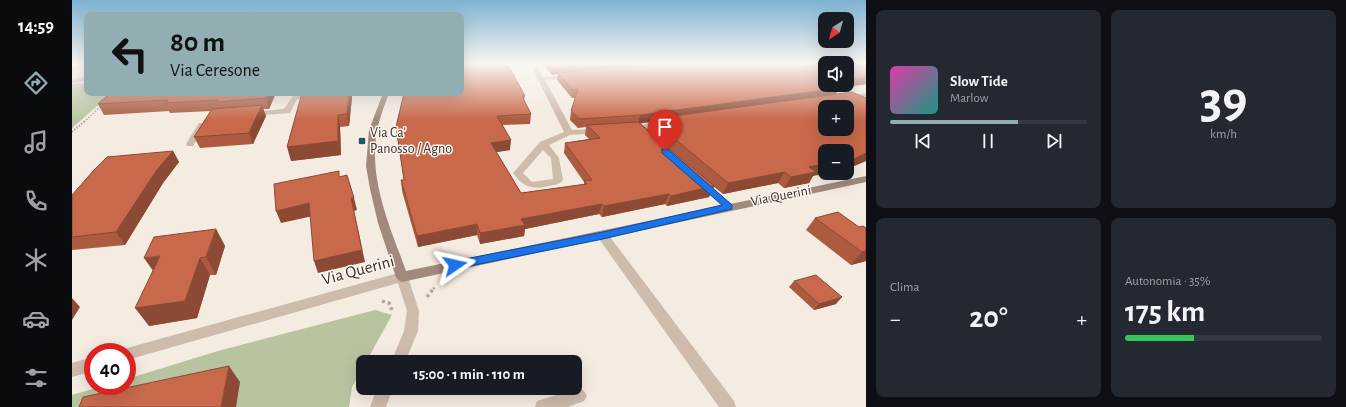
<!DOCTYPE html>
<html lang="it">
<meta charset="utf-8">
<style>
body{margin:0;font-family:"Alegreya Sans",sans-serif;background:#242831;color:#f1f3f6;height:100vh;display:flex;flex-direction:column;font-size:15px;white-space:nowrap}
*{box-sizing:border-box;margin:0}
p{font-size:13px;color:#9ea1a6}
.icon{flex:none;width:22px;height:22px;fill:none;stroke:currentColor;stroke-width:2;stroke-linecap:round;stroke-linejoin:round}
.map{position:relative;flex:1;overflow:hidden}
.drawer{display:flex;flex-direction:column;gap:10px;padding:10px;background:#0d0f14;width:480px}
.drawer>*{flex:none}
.top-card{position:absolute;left:12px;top:12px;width:380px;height:84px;border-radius:8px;box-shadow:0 4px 16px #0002;background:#92aeb2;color:#111;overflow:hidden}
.needle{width:26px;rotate:217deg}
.fabs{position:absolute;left:746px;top:12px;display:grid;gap:8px}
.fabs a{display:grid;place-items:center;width:36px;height:36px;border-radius:8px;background:#171b24;box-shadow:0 4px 16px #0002;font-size:20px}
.speed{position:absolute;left:12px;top:343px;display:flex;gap:8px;font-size:20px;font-weight:700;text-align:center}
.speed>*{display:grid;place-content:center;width:52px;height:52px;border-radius:50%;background:#171b24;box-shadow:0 4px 16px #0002;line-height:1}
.speed .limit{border:6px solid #d22;background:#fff;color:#111}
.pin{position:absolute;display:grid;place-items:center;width:34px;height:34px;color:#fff;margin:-41px -17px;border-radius:50% 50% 50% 0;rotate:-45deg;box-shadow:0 0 4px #0007}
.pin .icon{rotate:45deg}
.me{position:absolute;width:44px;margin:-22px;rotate:79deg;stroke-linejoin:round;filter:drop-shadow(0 0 3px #0008)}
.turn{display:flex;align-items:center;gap:14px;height:84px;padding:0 20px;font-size:18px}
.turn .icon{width:52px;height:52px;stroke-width:2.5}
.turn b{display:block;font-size:28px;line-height:34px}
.big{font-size:30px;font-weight:700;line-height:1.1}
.drawer .card{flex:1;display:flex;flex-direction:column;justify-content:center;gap:6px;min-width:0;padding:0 14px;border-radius:8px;background:#242831}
.drawer .dial{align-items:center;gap:0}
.dial b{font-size:52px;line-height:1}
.song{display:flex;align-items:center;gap:12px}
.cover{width:48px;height:48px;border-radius:6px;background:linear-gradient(135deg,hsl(320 70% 55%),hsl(170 70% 35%))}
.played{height:4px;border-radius:2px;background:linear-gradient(90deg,#92aeb2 65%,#363941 65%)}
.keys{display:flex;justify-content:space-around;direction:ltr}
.heat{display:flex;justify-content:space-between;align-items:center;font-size:22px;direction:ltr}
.charge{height:6px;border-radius:3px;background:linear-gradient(90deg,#34c759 35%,#363941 0)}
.drawer .tiles{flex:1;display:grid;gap:10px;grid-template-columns:repeat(2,1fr)}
.trip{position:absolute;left:284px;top:355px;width:226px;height:40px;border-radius:8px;background:#171b24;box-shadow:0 4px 16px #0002;font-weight:700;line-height:40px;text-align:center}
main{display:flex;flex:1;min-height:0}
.dock{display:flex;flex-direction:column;width:72px;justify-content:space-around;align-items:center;background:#090b0e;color:#9ea1a6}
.dock .icon{width:28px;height:28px}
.dock .current{color:#92aeb2}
.dock b{font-size:18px;color:#f1f3f6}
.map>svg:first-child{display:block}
</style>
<main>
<nav class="dock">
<b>14:59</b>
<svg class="icon current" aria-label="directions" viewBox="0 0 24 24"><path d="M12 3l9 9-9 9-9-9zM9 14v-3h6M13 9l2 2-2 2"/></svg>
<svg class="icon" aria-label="music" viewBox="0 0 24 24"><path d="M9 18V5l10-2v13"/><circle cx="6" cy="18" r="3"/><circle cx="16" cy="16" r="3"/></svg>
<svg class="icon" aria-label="phone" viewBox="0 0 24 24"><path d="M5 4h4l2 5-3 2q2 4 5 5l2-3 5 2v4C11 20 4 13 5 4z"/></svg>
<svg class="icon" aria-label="climate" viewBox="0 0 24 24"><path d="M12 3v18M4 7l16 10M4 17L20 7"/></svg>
<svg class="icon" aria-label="car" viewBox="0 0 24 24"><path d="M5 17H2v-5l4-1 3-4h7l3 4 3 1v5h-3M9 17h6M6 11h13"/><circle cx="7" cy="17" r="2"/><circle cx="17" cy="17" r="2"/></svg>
<svg class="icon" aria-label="filters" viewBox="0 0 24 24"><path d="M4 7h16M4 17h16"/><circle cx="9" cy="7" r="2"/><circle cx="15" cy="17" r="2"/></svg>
</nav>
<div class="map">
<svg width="794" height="407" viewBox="0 0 794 407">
<rect width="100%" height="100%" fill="#f4ebe1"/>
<!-- green -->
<g fill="#b8c4a0">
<path d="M15,83V93H40L0,128V84Z"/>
<path d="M303,310L320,315L294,362H291V368L280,387L277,407H0V395L31,386H55V379L146,351Z"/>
</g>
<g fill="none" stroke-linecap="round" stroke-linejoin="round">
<!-- path-far3 -->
<path stroke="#b9a596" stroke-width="1.5" stroke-dasharray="1.5 1.5" stroke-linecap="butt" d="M12,122L30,105"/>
<!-- path-far2 -->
<path stroke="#b9a596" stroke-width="2" stroke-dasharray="1.5 1.5" stroke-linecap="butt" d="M0,132L13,121"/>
<!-- path-far1 -->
<path stroke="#b9a596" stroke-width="2.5" stroke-dasharray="2 2" stroke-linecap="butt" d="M361,289L363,287"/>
<!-- path -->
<g stroke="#b9a596" stroke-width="3.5" stroke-dasharray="3 3" stroke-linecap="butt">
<path d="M355,297L362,288"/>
<path d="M310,301L317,303L320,310"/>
</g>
<!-- lane -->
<g fill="#cdbbac" fill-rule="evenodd">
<path d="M7,63H14L0,72V67Z"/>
<path d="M15,77V81L0,83V79Z"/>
<path d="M507,388L512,391L515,396L512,401L496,407H463L465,401Z"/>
</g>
<!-- street -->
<g fill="#cdbbac" fill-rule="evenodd">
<path d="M458,63H464L471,77L501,75L502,76L499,78L473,80L500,130L526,129L530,131L526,133L498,135L477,145L487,158L491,180C487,185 482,185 477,186C460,190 451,187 441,173L468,142L492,132ZM471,150L479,158L481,179L460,182L451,173Z"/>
<path d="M263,93H289L286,95L266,96L264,95Z"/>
<path d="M794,93V97L776,100L772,98L776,96Z"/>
<path d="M242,94L244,95V97L225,99L218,113L179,116L175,114L179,112L212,109L221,96Z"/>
<path d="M590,122L594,124L593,126L558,130L554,128L558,126Z"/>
<path d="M127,123H130L134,125L121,146H115L114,144Z"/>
<path d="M630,180L633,181L661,205L662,207L661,209H653L627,185L625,183L627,181Z"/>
<path d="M531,232L535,233L662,401L664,407H647L527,239L526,236L527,233Z"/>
<path d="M330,272L334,274L336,277L347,311L346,331L333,362H319L332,331L335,311L326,283L55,360V352H49L50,349L55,348Z"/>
<path d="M21,357V371L0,377V363Z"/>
<path d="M305,388H321L314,407H298Z"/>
</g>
<!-- secondary -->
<path fill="#a18a7d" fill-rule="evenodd" d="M311,93H317C312,107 306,122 304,137C298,184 319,229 334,271L794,176V182L330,282L326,280L324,277L306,223L298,189L294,166L297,130Z"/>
</g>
<!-- wall -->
<g fill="#ac5a40" fill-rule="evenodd">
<path d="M469,63H794V84L767,88L764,94L794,98V161L775,169V151L741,176L737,183L712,188L706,183L651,194L642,187L637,197L595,206L593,204L530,217L527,214L453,229L452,236L408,244L405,235L346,247L330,191L329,180H332L324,127L332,93L453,96L452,100L459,114L458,124L430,125L438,150L424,152L449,193L512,184V182L492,153L493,143L517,139L513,135L514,127L506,128L498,120L499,111L504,98H500L485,80L486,74L480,75ZM578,122L575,129L625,171L568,123Z"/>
<path d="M38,93H204L197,109H191L194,116L181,144L128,148L122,137L139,111L98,113L97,111L32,115L26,104Z"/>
<path d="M230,93H279L280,97L277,126L268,127L269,155L219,161Z"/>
<path d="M101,151L107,162L91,183L53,245L0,250V195Z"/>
<path d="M743,218L794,228V261L779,265L734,230Z"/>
<path d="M144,229L153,246L144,275H138L125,318L77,326Z"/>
<path d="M722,281L764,304L742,310L717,287Z"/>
</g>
<!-- shaded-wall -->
<g fill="#8c4a34">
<path d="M526,63H601L486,73V74L480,75L481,67Z"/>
<path d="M794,77V84L767,88L763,96L579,119L578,122L566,124L568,115L756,85H775V80Z"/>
<path d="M196,93H204L197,109L194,98Z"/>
<path d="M277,93H279L280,97L277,126L275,114Z"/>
<path d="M190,105L194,116L181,144L177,133Z"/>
<path d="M266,115L268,127L269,155L219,161L215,147Z"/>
<path d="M439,140L438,150L419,153V143Z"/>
<path d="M101,151L107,162L91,183L53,245L44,232L84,171Z"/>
<path d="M794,153V161L775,169V160Z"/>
<path d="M753,164V173H756L741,176L737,183L712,188L719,177L737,167Z"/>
<path d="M713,172L706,183L651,194L656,183Z"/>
<path d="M642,186L637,197L595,206L599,196Z"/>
<path d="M597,194L593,204L530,217L532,206Z"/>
<path d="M279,198H282L285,210L282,211L293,262L246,273L242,261Z"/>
<path d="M237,203L241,216L209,223L204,211Z"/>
<path d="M530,204L527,214L453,229L452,236L408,244V233L449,219Z"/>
<path d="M405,224V235L346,247L345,236Z"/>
<path d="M144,229L153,246L144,275L134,257Z"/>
<path d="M794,251V261L779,265L790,252Z"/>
<path d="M88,256L84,275L72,258Z"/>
<path d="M128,258L138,275L125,318L77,326L63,308Z"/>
<path d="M770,297L764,304L742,310L747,304Z"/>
<path d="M0,298L8,307L0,320Z"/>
<path d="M157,366L168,382L164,407H149Z"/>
</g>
<!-- building -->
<g fill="#c8694b" stroke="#8c4a34" fill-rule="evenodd">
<path d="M389,63H435L453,96H450L459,114L425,116L439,140L419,143L449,193L515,184L512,181L520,180L493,143L528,138L515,125L566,122L642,186L599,196L597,194L532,206L530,204L449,219L453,225L408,233L405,224L345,236L329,180H332L324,127L332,93H389Z"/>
<path d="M477,63H526L481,67Z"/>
<path d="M592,63H786L794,65V77L775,80V63H753V85H762L768,88L568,115L508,119L499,111L506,89L501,90L486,73Z"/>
<path d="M780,92L794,98V153L782,159L775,160V151H753V164L737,167L744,172L719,177L713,172L656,183L579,119ZM753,107H775V129H753Z"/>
<path d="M38,93H196L194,98L145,102L146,100L93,103L96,100L26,104Z"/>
<path d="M230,93H277L275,114L266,115V141L215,147Z"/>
<path d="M190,105L177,133L122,137L140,109Z"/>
<path d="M101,151L84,171L44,232L0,237V195L22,170L35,157Z"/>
<path d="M267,171V177L275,175L282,198H279L290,250L242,261L237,203L204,211L202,184Z"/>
<path d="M766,212L787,227L791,226L794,228V251L790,252L743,218Z"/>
<path d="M144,229L134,257L128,258L113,301L63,308L88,256L72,258L82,237Z"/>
<path d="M744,275L770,297L747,304L722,281Z"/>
<path d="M157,366L149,407H7L11,397Z"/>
</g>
<!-- sky -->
<linearGradient id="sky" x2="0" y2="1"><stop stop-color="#7eb2d2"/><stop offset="0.53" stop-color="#faf6f2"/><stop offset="1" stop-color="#faf6f2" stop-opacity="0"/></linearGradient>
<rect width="794" height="120" fill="url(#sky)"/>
<!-- route -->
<path fill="#1a73e8" stroke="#114b97" d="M590,149H596L660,205V209L531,239L383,269L379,268L378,265L383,261L531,232L650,205L590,153Z"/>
<!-- markers -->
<rect fill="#1f5a5e" stroke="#fbf5ee" stroke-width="1.5" x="286" y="137" width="8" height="8" rx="2"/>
<g text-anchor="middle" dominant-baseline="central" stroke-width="3" stroke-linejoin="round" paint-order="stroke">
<!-- poi labels -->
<g font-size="14" fill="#3b302b" stroke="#fbf5ee" text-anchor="start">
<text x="298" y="133">Via Ca'<tspan x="298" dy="16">Panosso / Agno</tspan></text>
</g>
<!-- street labels -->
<g font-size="14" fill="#3b302b" stroke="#fbf5ee">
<text transform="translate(709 196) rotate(-11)">Via Querini</text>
</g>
<!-- near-street labels -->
<g font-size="17" fill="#3b302b" stroke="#fbf5ee">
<text transform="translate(286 270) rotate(-15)">Via Querini</text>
</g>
</g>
</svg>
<div class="fabs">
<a><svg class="needle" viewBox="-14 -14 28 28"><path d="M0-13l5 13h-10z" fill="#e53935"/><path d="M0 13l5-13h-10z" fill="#9ea1a6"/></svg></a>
<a><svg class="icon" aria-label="sound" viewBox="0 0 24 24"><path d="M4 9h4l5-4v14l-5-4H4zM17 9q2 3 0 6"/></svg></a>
<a>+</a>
<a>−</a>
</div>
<div class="speed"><div class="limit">40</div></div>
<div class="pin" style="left:593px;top:151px;background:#d93025"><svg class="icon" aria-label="arrive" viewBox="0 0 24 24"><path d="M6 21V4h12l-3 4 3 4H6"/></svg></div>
<svg class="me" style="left:383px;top:265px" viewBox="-20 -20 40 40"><path d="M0-17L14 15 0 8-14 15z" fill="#1a73e8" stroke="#fff" stroke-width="4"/></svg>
<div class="trip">15:00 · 1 min · 110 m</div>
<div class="top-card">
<div class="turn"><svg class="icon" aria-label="left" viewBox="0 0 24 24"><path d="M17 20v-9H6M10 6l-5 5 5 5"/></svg><div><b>80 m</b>Via Ceresone</div></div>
</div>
</div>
<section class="drawer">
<div class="tiles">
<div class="card">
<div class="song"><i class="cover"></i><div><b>Slow Tide</b><p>Marlow</p></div></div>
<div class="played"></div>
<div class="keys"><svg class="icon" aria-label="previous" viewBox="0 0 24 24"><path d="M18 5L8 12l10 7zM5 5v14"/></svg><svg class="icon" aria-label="pause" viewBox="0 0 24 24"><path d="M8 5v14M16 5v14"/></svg><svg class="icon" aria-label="next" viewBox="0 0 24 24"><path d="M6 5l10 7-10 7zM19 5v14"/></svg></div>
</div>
<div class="card dial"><b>39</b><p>km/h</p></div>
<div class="card"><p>Clima</p>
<div class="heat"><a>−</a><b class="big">20°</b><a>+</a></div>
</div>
<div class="card"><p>Autonomia · 35%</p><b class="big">175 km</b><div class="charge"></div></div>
</div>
</section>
</main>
